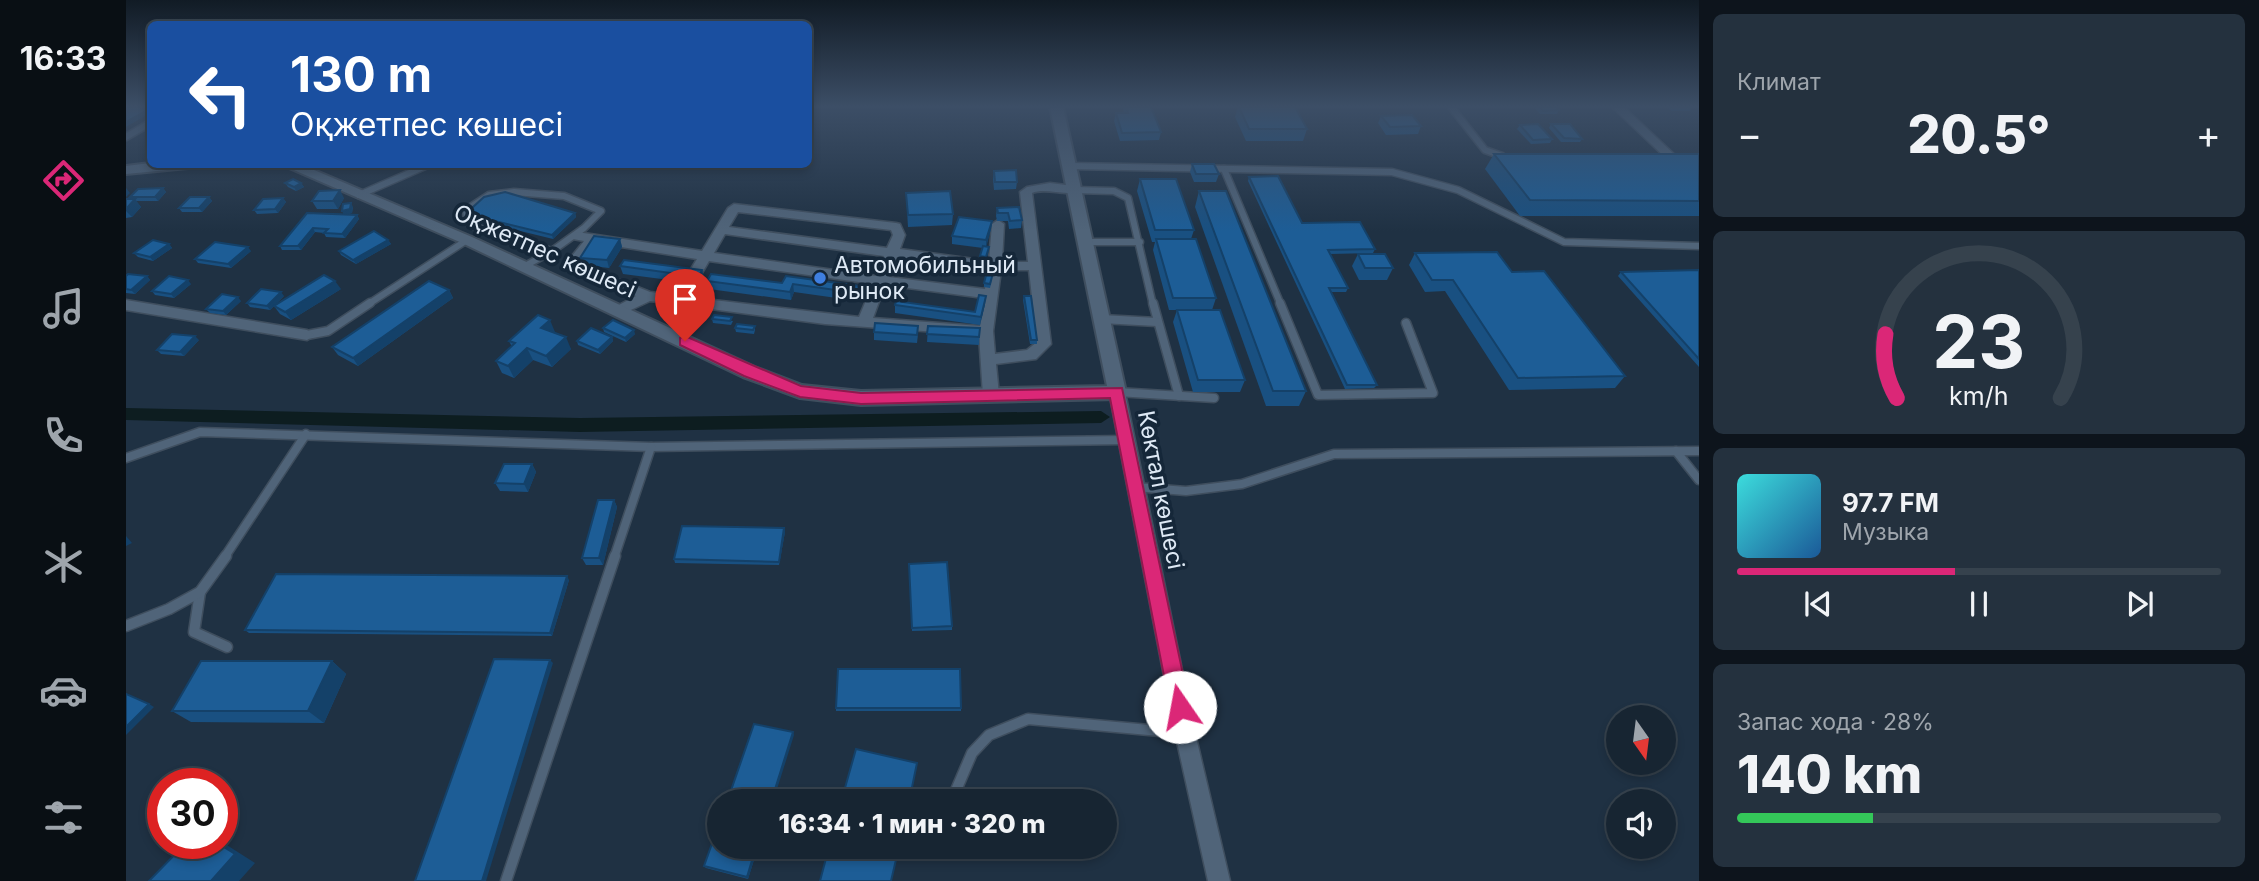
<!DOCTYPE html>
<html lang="ru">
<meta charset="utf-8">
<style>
body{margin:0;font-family:Inter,sans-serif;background:#24313e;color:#f1f3f6;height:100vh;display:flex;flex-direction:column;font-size:26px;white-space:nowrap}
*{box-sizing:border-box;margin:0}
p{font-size:23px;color:#9ea5ac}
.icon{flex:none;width:38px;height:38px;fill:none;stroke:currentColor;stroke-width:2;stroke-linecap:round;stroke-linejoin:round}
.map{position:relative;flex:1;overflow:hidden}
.panel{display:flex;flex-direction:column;gap:14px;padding:14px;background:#0d141c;width:560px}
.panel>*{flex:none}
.hud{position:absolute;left:21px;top:21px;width:665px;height:147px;border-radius:10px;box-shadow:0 4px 10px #0003,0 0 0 2px #36424d;background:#1a4fa0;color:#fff;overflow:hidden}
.needle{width:46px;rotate:166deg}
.buttons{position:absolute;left:1480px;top:705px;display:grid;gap:14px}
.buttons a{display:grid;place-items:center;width:70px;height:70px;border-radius:50%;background:#172532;box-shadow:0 4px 10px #0003,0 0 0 2px #36424d;font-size:35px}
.speed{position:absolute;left:21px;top:768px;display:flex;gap:14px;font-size:35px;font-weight:700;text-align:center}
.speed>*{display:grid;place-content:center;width:91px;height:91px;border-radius:50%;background:#172532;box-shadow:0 4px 10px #0003,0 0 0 2px #36424d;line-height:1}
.speed .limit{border:10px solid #d22;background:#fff;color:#111}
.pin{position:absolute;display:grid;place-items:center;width:60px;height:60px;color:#fff;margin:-72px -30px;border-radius:50% 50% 50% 0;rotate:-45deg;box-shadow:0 0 7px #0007}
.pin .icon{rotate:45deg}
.me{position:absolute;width:77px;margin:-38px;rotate:348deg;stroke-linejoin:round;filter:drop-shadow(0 0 5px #0008)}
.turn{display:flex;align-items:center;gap:24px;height:147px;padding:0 28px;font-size:32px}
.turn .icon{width:91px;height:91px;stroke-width:2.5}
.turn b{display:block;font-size:49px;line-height:60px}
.big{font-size:52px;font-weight:800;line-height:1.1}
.panel .widget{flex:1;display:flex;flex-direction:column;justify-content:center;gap:10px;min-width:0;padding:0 24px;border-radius:10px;background:#24313e}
.panel .dial{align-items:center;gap:0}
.dial svg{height:182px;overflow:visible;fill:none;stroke:#36424d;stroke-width:7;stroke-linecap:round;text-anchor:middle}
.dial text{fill:#f1f3f6;stroke:none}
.song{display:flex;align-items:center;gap:21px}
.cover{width:84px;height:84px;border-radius:10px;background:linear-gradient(135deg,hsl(180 70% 55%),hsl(210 70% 35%))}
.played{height:7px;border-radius:4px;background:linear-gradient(90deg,#db2777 45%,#36424d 45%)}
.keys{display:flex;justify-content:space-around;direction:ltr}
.heat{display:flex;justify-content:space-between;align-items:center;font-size:38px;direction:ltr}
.charge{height:10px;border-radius:5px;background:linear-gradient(90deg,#34c759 28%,#36424d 0)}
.trip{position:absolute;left:581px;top:789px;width:410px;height:70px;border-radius:35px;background:#172532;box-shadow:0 4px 10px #0003,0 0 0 2px #36424d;font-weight:800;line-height:70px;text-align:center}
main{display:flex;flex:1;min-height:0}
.menu{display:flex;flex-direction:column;width:126px;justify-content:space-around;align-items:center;background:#090f14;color:#9ea5ac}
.menu .icon{width:49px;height:49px}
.menu .on{color:#db2777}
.menu b{font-size:32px;color:#f1f3f6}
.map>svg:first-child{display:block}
</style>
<main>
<nav class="menu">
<b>16:33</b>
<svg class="icon on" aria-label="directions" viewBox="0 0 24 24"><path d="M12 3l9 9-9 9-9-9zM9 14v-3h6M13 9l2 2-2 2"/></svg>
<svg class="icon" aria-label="music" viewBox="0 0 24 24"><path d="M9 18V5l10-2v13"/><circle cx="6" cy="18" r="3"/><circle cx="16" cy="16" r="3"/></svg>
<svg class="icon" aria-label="phone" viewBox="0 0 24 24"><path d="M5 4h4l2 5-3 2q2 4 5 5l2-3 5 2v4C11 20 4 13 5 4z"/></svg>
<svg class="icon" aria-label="climate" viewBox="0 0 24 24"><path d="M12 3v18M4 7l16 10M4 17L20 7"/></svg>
<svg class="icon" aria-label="car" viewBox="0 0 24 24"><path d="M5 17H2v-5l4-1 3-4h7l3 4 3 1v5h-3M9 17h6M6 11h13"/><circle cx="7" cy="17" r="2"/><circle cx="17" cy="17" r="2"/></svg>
<svg class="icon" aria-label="filters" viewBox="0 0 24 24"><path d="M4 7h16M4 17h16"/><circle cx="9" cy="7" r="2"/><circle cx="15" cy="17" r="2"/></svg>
</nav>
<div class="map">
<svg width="1573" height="881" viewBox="0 0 1573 881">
<rect width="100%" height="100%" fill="#1f3143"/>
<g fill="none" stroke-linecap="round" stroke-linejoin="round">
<!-- canal -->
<path fill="#0d1d20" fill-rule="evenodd" d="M0,408L454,418L975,411L984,417L975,423L454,432L0,420Z"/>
<!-- service-far2 casing -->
<g stroke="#3f4e5e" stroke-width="9">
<g id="service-far2">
<path d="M1325,107L1359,150L1376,156"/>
<path d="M0,137L24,123"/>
<path d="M945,166L1266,172L1332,190L1438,242L1573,246"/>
<path d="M1098,169L1155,305"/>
<path d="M948,190L988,191L1002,198L1027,305"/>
<path d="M388,192L438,196L475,211L458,228L426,251L349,227L341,220L340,210L363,195Z"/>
<path d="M233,195L304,164"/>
<path d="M959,242H1014"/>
<path d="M399,266L426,251"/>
<path d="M241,305L341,240"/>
</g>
</g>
<!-- service-far1 casing -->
<g stroke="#3f4e5e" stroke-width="11">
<g id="service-far1">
<path d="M1027,303L1053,396"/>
<path d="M1154,303L1192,395L1307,393L1280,323"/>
<path d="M975,319L1031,322"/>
<path d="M181,335L202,331L244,303"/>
<path d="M991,392L1088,398"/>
<path d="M1550,451L1573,480"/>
<path d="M0,458L74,432L525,447L999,440"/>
<path d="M1009,487L1060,491L1116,484L1208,454L1573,451"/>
<path d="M98,558L180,434"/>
<path d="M488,558L525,447"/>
</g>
</g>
<!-- service casing -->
<g stroke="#3f4e5e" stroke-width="13">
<g id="service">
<path d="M74,592L68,632L101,647"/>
<path d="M0,626L43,609L74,592L100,556"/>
<path d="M825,802L846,753L863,735L902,719L1056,733"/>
<path d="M380,881L489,556"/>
</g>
</g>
<!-- minor casing -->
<g stroke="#3f4e5e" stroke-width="3">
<g id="minor">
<path d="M1486,107H1498L1550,156H1573V162L1543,161Z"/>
<path d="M924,183L948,186L954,190C942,198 921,187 906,193L925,344L910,359L870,364L873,395L865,401L857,395L853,335L699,324L524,301L494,315L489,313L487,310L489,307L510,296L447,271L441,262L458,241L447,239V233L451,232L576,251L602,208L608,204L770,223L774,224L779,235L774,249L863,261L866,224L872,220L878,224L876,262H902L894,192L901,187ZM612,212L765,230L767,235L761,248L603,227ZM599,234L758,256L750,276L588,253ZM470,243L571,259L549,295L524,292L457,265L455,262ZM771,257L862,269L859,289L763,277ZM583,261L747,284L733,317L562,297ZM875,270H903L911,342L901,350L869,354L867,331ZM759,285L858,298L854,326L747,318Z"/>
<path d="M0,300L181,330L188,335L181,340L0,310Z"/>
<path d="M991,387L999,392L1069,733L1104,881H1082L1049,733L983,392Z"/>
</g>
</g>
<!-- tertiary casing -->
<g stroke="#3f4e5e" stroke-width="4">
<g id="tertiary">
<path d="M924,107H937L1000,392L991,399L735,405L674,398L617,377L336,243L154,164H174L346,237L629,367L676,385L735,391L981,386Z"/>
<path d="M24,163V164H69L62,168L0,174V166Z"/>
</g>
</g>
<!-- service-far2 -->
<use href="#service-far2" stroke="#506479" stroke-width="6"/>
<!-- service-far1 -->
<use href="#service-far1" stroke="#506479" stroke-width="8"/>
<!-- service -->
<use href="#service" stroke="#506479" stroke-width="10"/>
<!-- minor -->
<use href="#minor" fill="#506479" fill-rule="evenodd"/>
<!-- tertiary -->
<use href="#tertiary" fill="#506479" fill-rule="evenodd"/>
</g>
<!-- wall -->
<g fill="#195081">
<path d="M997,107H1025L1035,132L1033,140L994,141L988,121L990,113H998Z"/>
<path d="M1112,107H1169L1181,129L1177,141H1120L1109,117Z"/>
<path d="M1408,107H1430L1433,110L1431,114H1414Z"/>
<path d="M1541,107H1566L1564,111H1545Z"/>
<path d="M1255,116L1295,126L1292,134L1260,135L1252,123Z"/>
<path d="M1425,124L1456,139L1454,142H1435L1423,128Z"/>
<path d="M1394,125L1426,139L1424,143L1405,144L1391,129Z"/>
<path d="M1368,154H1573V216H1394L1359,169Z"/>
<path d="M1066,164L1093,174L1090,182H1068L1064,172Z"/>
<path d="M868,171L891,182L890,189L868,190L867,179Z"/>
<path d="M1123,177L1176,223L1249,249L1247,253L1204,254L1222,288L1220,292H1205L1251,385L1248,388L1219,389L1122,181Z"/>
<path d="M1014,179L1068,230L1065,239L1090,298L1086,310L1119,380L1114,392H1067L1047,322L1051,310H1043L1027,250L1029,242H1026L1011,191Z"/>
<path d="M159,183H175L178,187L170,191L162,187Z"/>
<path d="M37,188L40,192L32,201H10L15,207L6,217L0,218V199H5L4,197Z"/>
<path d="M1073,191L1180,391L1173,406H1140L1069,207Z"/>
<path d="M780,193L827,214L826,225L782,227Z"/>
<path d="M83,197L86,201L76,212H56L53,208Z"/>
<path d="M157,198L160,202L152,213L131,214L128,210Z"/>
<path d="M218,198L212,209H191L186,201Z"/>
<path d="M227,207L226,213L218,215H231L233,219L219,238L200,237L198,233L189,232L175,250H156L154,246L181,213L218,214L216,211Z"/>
<path d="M893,207L896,220L895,228L883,229L882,221H871L870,216L871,208Z"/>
<path d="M449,213L450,217L427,239L374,226L349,222L347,218Z"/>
<path d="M866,221L865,229L860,246L863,247L860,261L854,260L857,248L826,244V236Z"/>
<path d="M494,239L496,247L483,268L457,265L454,258Z"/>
<path d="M262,240L265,244L230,264L215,255L213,251Z"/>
<path d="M43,244L46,248L27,261L12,257L8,253Z"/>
<path d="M125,251L105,268L72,263L69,259Z"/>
<path d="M1289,253L1386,272L1499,376L1489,388L1383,390L1319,291L1299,292L1283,265Z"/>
<path d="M1232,254L1267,268L1261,280H1233L1226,266Z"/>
<path d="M494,266L576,270L578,278L574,284L497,274Z"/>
<path d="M868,269L864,288L858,287V283Z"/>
<path d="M1573,270V367L1492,276L1495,272Z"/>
<path d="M0,276H21L24,280L9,294L0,293Z"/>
<path d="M581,281L741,287V295L739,302L668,292L665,300L583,289Z"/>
<path d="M65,284L48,298L29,295L26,291Z"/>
<path d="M215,289L165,320L154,314L148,306Z"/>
<path d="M323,290L327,298L232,366L212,355L206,347Z"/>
<path d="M158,296L144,310L124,307L121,303Z"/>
<path d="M898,296L911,340V344H904L897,300Z"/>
<path d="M115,301L100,315L84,313L80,309Z"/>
<path d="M859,304L854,325L769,313V305L849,312Z"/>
<path d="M586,319L607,321L605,325L587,323Z"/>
<path d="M629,326V330L628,334L610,332L609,328Z"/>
<path d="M802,326L854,328L853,345L801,342Z"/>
<path d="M477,328L509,334L500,342L478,332Z"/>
<path d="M429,332L428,333L445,349L426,367L407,360L388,378L376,373L370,361L386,347L383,341Z"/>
<path d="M748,332L792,334L791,343L748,340Z"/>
<path d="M486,337L487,341L474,354L452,345L451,341Z"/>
<path d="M73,340L58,356L35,354L31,350Z"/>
<path d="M406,464L410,472L402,492L374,491L369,483Z"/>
<path d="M488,500L491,507L477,565H460L456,558Z"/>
<path d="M658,528L659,532L653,565L549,563L548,559Z"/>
<path d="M783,567L826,626V630L786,631Z"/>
<path d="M443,580L426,636L123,633L119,630Z"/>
<path d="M206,661L220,674L198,723L65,722L46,711Z"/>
<rect x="710" y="708" width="125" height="3"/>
<path d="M593,847H632L622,879L580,868L578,866Z"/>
</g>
<!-- shaded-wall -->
<g fill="#144169">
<path d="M22,110L24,113L0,127V122Z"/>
<path d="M175,183L178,187L170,191L168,187Z"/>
<path d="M0,188L4,193L0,197Z"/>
<path d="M37,188L40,192L32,201L29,197Z"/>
<path d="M214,190L218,198L212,209L207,201Z"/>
<path d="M83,197L86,201L76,212L73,208Z"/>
<path d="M157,198L160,202L152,213L149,209Z"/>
<path d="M9,199L15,207L6,217L0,211V209Z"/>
<path d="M225,203L227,207L226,213L218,215L216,211Z"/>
<path d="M449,213L450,217L427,239L426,235Z"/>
<path d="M231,215L233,219L219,238L216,234Z"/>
<path d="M866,221L865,229L860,248V240Z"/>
<path d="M187,228L189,232L175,250L172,246Z"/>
<path d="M494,239L496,247L483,268L481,260Z"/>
<path d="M262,240L265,244L230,264L227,260Z"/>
<path d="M43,244L46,248L27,261L24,257Z"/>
<path d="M122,247L125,251L105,268L102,264Z"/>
<path d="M576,270L578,278L574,284L573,277Z"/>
<path d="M21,276L24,280L9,294L5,290Z"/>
<path d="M62,280L65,284L48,298L45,294Z"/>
<path d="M209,281L215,289L165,320L159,312Z"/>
<path d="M667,284L668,292L665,300L664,292Z"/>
<path d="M741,287V295L739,302L738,294Z"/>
<path d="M323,290L327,298L232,366L227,358Z"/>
<path d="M155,292L158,296L144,310L141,306Z"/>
<path d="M860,296L859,304L854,325L855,317Z"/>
<path d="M112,297L115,301L100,315L97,311Z"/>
<path d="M424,320L429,332L420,340L415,328Z"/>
<path d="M508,330L509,334L500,342L499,338Z"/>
<path d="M69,336L73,340L58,356L54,352Z"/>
<path d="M440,337L445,349L426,367L420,356Z"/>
<path d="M486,337L487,341L474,354L472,350Z"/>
<path d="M401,348L407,360L388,378L382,366Z"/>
<path d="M406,464L410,472L402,492L398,484Z"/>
<path d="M488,500L491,507L477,565L473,558Z"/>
<path d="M658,528L659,532L653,565V562Z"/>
<path d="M0,536L6,543L0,546Z"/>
<path d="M441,576L443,580L426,636L424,633Z"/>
<path d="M424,660L427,663L360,881H356Z"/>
<path d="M206,661L220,674L198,723L182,711Z"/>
<path d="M23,704L28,707L0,735V727Z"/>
<path d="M667,732L668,735L647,802H645Z"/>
<path d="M96,842L129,863L113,881H85L93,844H96Z"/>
<path d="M630,847H632L622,879L621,877Z"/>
</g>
<!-- building -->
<g fill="#1d5d96" stroke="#144169" stroke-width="2">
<path d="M0,107H13L22,110L0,122Z"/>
<path d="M1001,107H1025L1035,132L996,133L990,113H1002Z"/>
<path d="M1113,107H1169L1181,129H1123Z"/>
<path d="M1414,107H1430L1433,110L1417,111Z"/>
<path d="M1286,115L1295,126L1264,127L1255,116Z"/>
<path d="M1412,124L1426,139L1407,140L1394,125Z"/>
<path d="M1425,124H1444L1456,139L1438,138Z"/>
<path d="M1368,154H1573V201L1404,200Z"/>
<path d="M1066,164H1088L1093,174H1070Z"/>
<path d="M890,170L891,182H869L868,171Z"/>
<path d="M1152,176L1176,223L1234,222L1249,249L1202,250L1222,288H1203L1251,385H1221L1123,177Z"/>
<path d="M167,179L175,183L168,187L159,183Z"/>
<path d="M1014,179H1050L1068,230H1029Z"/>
<path d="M37,188L29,197H4L12,189Z"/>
<path d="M214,190L207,201H186L193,191Z"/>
<path d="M824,191L827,214L782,215L780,193Z"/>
<path d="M1073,191H1100L1180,391H1147Z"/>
<path d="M379,192L449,213L426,235L373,222L347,218L346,208L358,197Z"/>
<path d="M64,197H83L73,208H53Z"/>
<path d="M157,198L149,209L128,210L137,199Z"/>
<path d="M0,199H9L0,209Z"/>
<path d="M225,203L224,209L216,211L217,204Z"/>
<path d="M893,207L896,220L884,221L882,213H872L871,208Z"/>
<path d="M181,213L231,215L216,234L198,233L202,229L187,228L172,246H154Z"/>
<path d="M833,217L866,221L860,240L826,236Z"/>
<path d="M248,231L262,240L227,260L213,251Z"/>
<path d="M468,236L494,239L481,260L454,258Z"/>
<path d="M1030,239H1070L1090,298H1047Z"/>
<path d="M27,240L43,244L24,257L8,253Z"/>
<path d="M89,242L122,247L102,264L69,259Z"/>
<path d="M857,246L863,247L860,257L854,256Z"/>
<path d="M1371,252L1386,272L1418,271L1499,376L1392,378L1327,280H1306L1289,253Z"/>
<path d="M1232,254H1259L1267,268H1239Z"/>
<path d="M498,260L576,270L573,277L494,266Z"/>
<path d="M862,268L868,269L864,284L858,283Z"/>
<path d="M1573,270V359L1495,272Z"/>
<path d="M2,274L21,276L5,290L0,289V276Z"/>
<path d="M585,274L656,283L660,276L741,287L738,294L667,284L664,292L581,281Z"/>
<path d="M198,275L209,281L159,312L148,306Z"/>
<path d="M43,276L62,280L45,294L26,291Z"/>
<path d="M303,281L323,290L227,358L206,347Z"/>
<path d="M135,289L155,292L141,306L121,303Z"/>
<path d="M96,294L112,297L97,311L80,309Z"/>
<path d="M853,295L860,296L855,317L769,305L770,301L849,312Z"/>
<path d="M898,296H905L911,340H905Z"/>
<path d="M1051,310H1094L1119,380H1072Z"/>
<path d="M412,315L424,320L415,328L440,337L420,356L401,348L382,366L370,361L389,343L383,341Z"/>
<path d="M588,315L606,317L604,321L586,319Z"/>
<path d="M487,320L508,330L499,338L477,328Z"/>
<path d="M749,323L792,326L791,335L748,332Z"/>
<path d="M611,324L629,326L627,330L609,328Z"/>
<path d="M802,326L854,328L853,337L801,334Z"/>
<path d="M465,328L486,337L472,350L451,341Z"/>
<path d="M46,334L69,336L54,352L31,350Z"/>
<path d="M378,464H406L398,484L369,483Z"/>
<path d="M472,500H488L473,558H456Z"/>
<path d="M556,526L658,528L653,562L548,559Z"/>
<path d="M821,562L826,626L786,628L783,564Z"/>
<path d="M150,574L441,576L424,633L119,630Z"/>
<path d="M368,659L424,660L356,881H289Z"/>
<path d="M75,661H206L182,711H46Z"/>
<path d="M712,669H834L835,708H710Z"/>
<path d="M0,694L23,704L0,727Z"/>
<path d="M628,724L667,732L645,802H601Z"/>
<path d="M730,749L791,763L783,802H715Z"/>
<path d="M593,824V847H630L621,877L578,866Z"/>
<path d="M59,844H93L109,854L85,881H23Z"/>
<path d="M703,847H773L765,881H694Z"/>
</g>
<!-- sky -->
<linearGradient id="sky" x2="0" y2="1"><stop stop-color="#111b25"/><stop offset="0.46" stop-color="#3c4e66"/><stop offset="1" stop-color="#3c4e66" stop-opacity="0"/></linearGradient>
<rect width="1573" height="231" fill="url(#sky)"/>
<!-- route -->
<path fill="#db2777" stroke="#8e194d" stroke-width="2" d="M559,336L675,386L735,393L996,388L1064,707L1061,714L1054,717L1047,714L1044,707L984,398L735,404L674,397L618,376L554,345V338Z"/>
<!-- markers -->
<circle fill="#3f7fe0" stroke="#152739" stroke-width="2.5" cx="694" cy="278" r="7"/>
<g text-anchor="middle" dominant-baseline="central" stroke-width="7" stroke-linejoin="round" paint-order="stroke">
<!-- street labels -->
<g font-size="23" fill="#dee9f5" stroke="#152739">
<text transform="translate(419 251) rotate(24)">Оқжетпес көшесі</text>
<text transform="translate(1035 490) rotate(79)">Көктал көшесі</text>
</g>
<!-- poi labels -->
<g font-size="23" fill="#dee9f5" stroke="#152739" text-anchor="start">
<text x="708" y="265">Автомобильный<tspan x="708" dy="26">рынок</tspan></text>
</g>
</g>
</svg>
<div class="buttons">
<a><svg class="needle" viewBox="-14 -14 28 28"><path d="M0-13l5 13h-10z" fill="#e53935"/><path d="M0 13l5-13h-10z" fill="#9ea5ac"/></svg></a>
<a><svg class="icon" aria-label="sound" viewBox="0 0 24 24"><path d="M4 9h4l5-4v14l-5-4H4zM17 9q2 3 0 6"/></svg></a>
</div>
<div class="speed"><div class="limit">30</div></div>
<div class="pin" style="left:559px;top:341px;background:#d93025"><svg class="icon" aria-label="arrive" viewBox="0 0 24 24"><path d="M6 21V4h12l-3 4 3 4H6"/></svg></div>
<svg class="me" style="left:1054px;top:707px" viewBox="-20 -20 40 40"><circle r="19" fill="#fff"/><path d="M0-13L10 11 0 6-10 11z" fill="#db2777"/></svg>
<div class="trip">16:34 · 1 мин · 320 m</div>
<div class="hud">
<div class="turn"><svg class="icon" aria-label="left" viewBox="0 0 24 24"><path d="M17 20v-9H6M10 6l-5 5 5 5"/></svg><div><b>130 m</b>Оқжетпес көшесі</div></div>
</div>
</div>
<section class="panel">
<div class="widget"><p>Климат</p>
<div class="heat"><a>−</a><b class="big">20.5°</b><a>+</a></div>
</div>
<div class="widget dial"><svg viewBox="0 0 100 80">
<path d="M14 69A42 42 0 1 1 86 69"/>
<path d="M14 69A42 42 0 0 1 9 41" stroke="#db2777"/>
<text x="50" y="56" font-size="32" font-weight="700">23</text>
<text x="50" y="72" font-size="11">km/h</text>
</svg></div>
<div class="widget">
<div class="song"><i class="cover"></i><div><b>97.7 FM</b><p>Музыка</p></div></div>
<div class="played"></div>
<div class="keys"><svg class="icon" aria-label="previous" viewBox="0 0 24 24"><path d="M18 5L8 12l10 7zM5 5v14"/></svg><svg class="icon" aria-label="pause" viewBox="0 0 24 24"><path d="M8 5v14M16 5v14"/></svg><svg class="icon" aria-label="next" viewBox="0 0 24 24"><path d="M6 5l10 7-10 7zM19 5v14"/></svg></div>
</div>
<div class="widget"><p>Запас хода · 28%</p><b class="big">140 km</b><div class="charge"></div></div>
</section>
</main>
